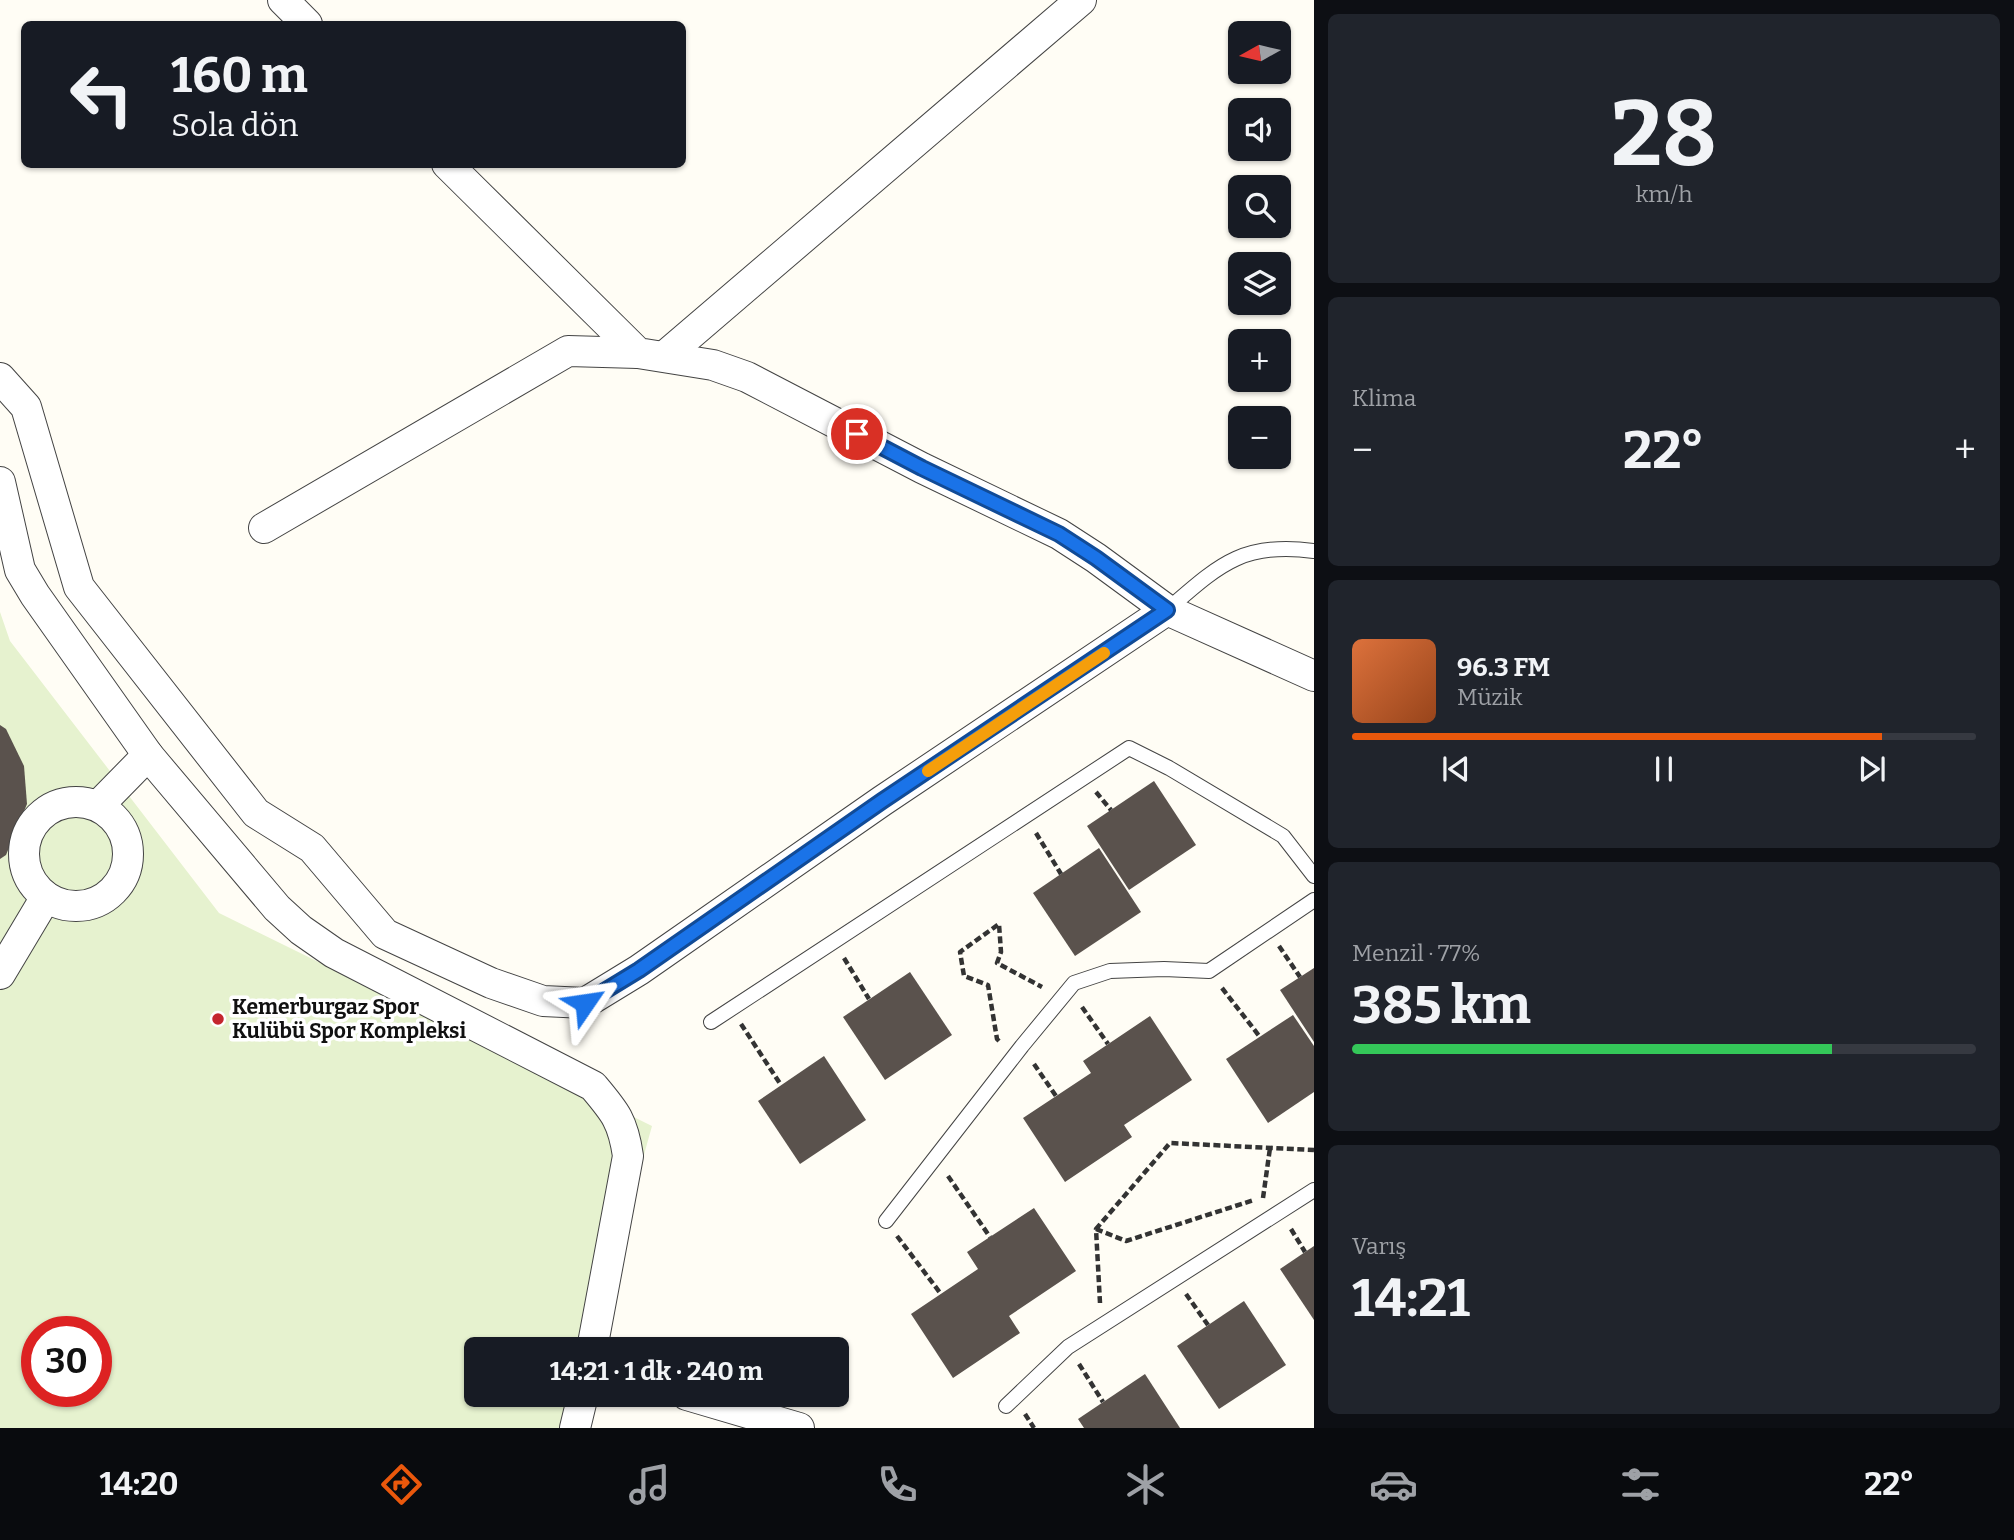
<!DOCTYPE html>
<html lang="tr">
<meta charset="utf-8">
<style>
body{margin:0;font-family:Bitter,serif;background:#20242c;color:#f1f3f6;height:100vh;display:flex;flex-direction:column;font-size:26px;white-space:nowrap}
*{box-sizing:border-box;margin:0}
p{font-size:23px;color:#9ea1a6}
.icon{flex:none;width:38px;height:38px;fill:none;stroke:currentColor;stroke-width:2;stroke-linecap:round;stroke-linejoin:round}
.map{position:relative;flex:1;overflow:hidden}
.side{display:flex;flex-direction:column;gap:14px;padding:14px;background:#0d0f14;width:700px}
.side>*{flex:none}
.guide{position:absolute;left:21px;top:21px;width:665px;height:147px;border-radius:10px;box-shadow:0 2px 5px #0004;background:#171b24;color:#f1f3f6;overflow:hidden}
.needle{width:46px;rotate:262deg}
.buttons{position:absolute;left:1228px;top:21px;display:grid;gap:14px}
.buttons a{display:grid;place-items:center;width:63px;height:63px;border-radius:10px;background:#171b24;box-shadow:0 2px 5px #0004;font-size:35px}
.speed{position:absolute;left:21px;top:1316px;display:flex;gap:14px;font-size:35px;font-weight:700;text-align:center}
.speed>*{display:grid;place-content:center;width:91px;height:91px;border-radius:50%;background:#171b24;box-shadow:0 2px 5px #0004;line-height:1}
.speed .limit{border:10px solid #d22;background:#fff;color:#111}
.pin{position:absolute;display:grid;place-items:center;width:60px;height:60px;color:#fff;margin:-30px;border:4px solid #fff;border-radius:50%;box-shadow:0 2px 7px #0007}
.me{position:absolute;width:77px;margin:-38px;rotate:58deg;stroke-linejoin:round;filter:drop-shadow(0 0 5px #0008)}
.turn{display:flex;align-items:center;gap:24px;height:147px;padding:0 35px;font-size:32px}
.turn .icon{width:91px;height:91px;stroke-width:2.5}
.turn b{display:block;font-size:49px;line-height:60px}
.big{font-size:52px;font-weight:700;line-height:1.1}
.side .widget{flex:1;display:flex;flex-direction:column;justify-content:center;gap:10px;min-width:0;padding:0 24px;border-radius:10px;background:#20242c}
.side .dial{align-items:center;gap:0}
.dial b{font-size:91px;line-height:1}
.song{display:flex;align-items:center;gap:21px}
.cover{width:84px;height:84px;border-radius:10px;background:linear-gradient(135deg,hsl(20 70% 55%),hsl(20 70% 35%))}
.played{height:7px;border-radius:4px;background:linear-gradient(90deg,#ea580c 85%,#363941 85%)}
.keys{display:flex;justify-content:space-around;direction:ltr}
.heat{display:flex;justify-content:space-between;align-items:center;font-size:38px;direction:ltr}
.charge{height:10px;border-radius:5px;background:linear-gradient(90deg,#34c759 77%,#363941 0)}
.trip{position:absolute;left:464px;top:1337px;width:385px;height:70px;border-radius:10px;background:#171b24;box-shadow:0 2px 5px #0004;font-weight:700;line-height:70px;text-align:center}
.tab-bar{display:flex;height:112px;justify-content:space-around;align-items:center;background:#090b0e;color:#9ea1a6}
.tab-bar .icon{width:49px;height:49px}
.tab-bar .on{color:#ea580c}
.tab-bar b{font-size:32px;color:#f1f3f6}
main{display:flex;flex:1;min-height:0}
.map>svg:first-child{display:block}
</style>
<main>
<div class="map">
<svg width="1314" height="1428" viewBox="0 0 1314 1428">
<rect width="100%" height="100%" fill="#fffdf5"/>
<!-- pitch -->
<path fill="#e6f2cf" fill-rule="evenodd" d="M0,612L10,641L219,913L652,1126L590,1349H476V1395H578L568,1428H0ZM37,1332H96V1391H37Z"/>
<!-- building -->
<g fill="#5a524d">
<path d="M0,725L6,729L24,766L27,804L6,855L0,859Z"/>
<path d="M1154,781L1196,845L1129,890L1087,826Z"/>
<path d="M1099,848L1141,912L1075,956L1033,893Z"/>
<path d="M1314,968V1042L1280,990Z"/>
<path d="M910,972L952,1035L885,1080L843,1017Z"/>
<path d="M1293,1015L1314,1046V1092L1268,1123L1226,1059Z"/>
<path d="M1150,1016L1192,1080L1124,1125L1132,1137L1065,1182L1023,1118L1091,1073L1083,1061Z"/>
<path d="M824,1056L866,1120L800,1164L758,1101Z"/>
<path d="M1034,1208L1076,1271L1009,1316L1020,1333L953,1378L911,1314L978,1269L967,1252Z"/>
<path d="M1314,1246V1320L1280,1269Z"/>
<path d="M1244,1301L1286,1365L1219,1409L1177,1346Z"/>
<path d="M1145,1374L1180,1428H1084L1078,1419Z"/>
</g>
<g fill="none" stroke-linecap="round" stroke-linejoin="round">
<!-- lane casing -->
<g stroke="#444" stroke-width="16">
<g id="lane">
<path d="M1167,610C1218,566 1242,541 1314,551"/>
<path d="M711,1022L1129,748L1169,768L1283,836L1314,876"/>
<path d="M886,1221L1022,1046L1074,983L1110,971L1164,969L1209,971L1314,900"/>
<path d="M1006,1406L1068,1347L1314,1190"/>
</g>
</g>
<!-- street casing -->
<g stroke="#444" stroke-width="32">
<g id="street">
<path d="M283,0L307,24"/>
<path d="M447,164L638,353L713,365L747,377L922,468L1059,534L1096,558L1167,610L1314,676"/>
<path d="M665,356L1081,0"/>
<path d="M0,378L26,407L79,587L256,813L312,848L385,934L491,983L543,1001L585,1003L639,970L882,801L1167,610"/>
<path d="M0,482L20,570L35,595L148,755L277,908L301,930L334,953L593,1086C615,1112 623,1121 628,1156L592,1349"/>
<path d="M264,528L568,351L638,353"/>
<circle cx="76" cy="854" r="52"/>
<path d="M98,806L148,755"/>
<path d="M0,974L46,897"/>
<path d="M687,1395L799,1428"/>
<path d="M575,1428L583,1395"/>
</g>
</g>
<!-- path -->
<g stroke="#333" stroke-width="4.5" stroke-dasharray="7 3.5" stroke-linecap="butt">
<path d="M1096,792L1111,810"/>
<path d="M1036,833L1061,874"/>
<path d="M1279,946L1300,977"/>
<path d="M844,958L869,999"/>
<path d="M1222,988L1260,1037"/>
<path d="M1082,1007L1108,1044"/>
<path d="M741,1024L781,1085"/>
<path d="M999,1041L997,1039L988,985L964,976L960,952L999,924L1001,952L997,963L1042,987"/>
<path d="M1034,1064L1056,1096"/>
<path d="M948,1176L990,1237"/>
<path d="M1263,1198L1270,1148"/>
<path d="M1096,1229L1126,1241L1254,1200"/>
<path d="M1291,1229L1305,1252"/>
<path d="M897,1236L941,1294"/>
<path d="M1186,1294L1208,1325"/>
<path d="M1100,1303L1096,1229L1170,1143L1314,1150"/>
<path d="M1079,1364L1103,1402"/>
<path d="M1025,1414L1034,1428"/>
</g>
<!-- lane -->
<use href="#lane" stroke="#fff" stroke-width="14"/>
<!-- street -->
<use href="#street" stroke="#fff" stroke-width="30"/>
</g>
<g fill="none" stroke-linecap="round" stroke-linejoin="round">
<!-- route casing -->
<g stroke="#114b97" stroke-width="18">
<path id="route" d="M585,1003L639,970L882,801L1167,610L1096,558L1059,534L922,468L857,434"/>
</g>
<!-- route -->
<use href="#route" stroke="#1a73e8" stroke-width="12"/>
<!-- slow -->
<path stroke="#f59e0b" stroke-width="12" d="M928,771L1104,653"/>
</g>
<!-- markers -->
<circle fill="#c4262e" stroke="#fff" stroke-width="2.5" cx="218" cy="1019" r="7"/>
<g text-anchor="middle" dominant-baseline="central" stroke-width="7" stroke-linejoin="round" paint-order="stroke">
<!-- poi labels -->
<g font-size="21" font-weight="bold" fill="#111" stroke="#fff" text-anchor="start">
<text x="232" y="1007">Kemerburgaz Spor<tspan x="232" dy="24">Kulübü Spor Kompleksi</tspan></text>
</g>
</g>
</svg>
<div class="buttons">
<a><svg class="needle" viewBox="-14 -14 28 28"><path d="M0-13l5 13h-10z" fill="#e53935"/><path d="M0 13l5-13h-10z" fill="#9ea1a6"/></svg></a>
<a><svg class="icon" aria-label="sound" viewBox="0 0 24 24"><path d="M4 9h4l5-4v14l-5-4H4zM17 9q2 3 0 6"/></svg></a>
<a><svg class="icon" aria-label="search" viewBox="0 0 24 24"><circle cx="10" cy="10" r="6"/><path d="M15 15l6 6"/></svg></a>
<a><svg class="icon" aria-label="layers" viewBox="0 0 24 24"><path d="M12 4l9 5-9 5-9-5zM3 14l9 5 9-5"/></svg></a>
<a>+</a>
<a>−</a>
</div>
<div class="speed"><div class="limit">30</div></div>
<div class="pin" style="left:857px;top:434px;background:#d93025"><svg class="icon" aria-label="arrive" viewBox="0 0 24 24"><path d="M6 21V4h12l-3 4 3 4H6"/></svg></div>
<svg class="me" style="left:585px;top:1003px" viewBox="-20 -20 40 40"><path d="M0-17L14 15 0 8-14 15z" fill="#1a73e8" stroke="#fff" stroke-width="4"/></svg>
<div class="trip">14:21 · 1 dk · 240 m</div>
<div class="guide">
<div class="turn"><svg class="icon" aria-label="left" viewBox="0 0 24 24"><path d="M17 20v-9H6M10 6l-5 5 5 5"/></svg><div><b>160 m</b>Sola dön</div></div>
</div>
</div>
<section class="side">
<div class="widget dial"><b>28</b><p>km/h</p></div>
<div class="widget"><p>Klima</p>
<div class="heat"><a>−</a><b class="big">22°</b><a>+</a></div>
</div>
<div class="widget">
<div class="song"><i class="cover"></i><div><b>96.3 FM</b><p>Müzik</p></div></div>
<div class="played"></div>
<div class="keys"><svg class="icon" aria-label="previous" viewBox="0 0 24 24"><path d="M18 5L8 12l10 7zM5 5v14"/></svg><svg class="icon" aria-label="pause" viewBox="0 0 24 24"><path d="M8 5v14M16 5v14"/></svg><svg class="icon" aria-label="next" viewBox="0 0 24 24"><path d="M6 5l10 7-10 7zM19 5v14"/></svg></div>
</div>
<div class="widget"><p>Menzil · 77%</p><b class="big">385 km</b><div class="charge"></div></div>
<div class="widget"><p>Varış</p><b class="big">14:21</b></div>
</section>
</main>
<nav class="tab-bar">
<b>14:20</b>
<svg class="icon on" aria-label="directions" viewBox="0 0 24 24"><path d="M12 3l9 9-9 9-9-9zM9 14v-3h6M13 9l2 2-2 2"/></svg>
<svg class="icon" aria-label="music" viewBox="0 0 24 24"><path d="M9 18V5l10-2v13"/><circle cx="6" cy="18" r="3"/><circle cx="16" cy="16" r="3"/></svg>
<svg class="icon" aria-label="phone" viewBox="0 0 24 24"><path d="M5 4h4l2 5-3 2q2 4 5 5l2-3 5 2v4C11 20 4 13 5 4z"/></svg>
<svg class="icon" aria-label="climate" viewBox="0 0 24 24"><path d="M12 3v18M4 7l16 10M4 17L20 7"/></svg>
<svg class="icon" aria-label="car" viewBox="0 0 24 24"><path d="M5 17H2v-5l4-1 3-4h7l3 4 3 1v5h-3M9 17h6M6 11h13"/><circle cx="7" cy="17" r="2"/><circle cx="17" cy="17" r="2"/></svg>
<svg class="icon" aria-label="filters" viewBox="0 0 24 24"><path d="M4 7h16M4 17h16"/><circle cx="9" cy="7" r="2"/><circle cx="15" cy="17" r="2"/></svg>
<b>22°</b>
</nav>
